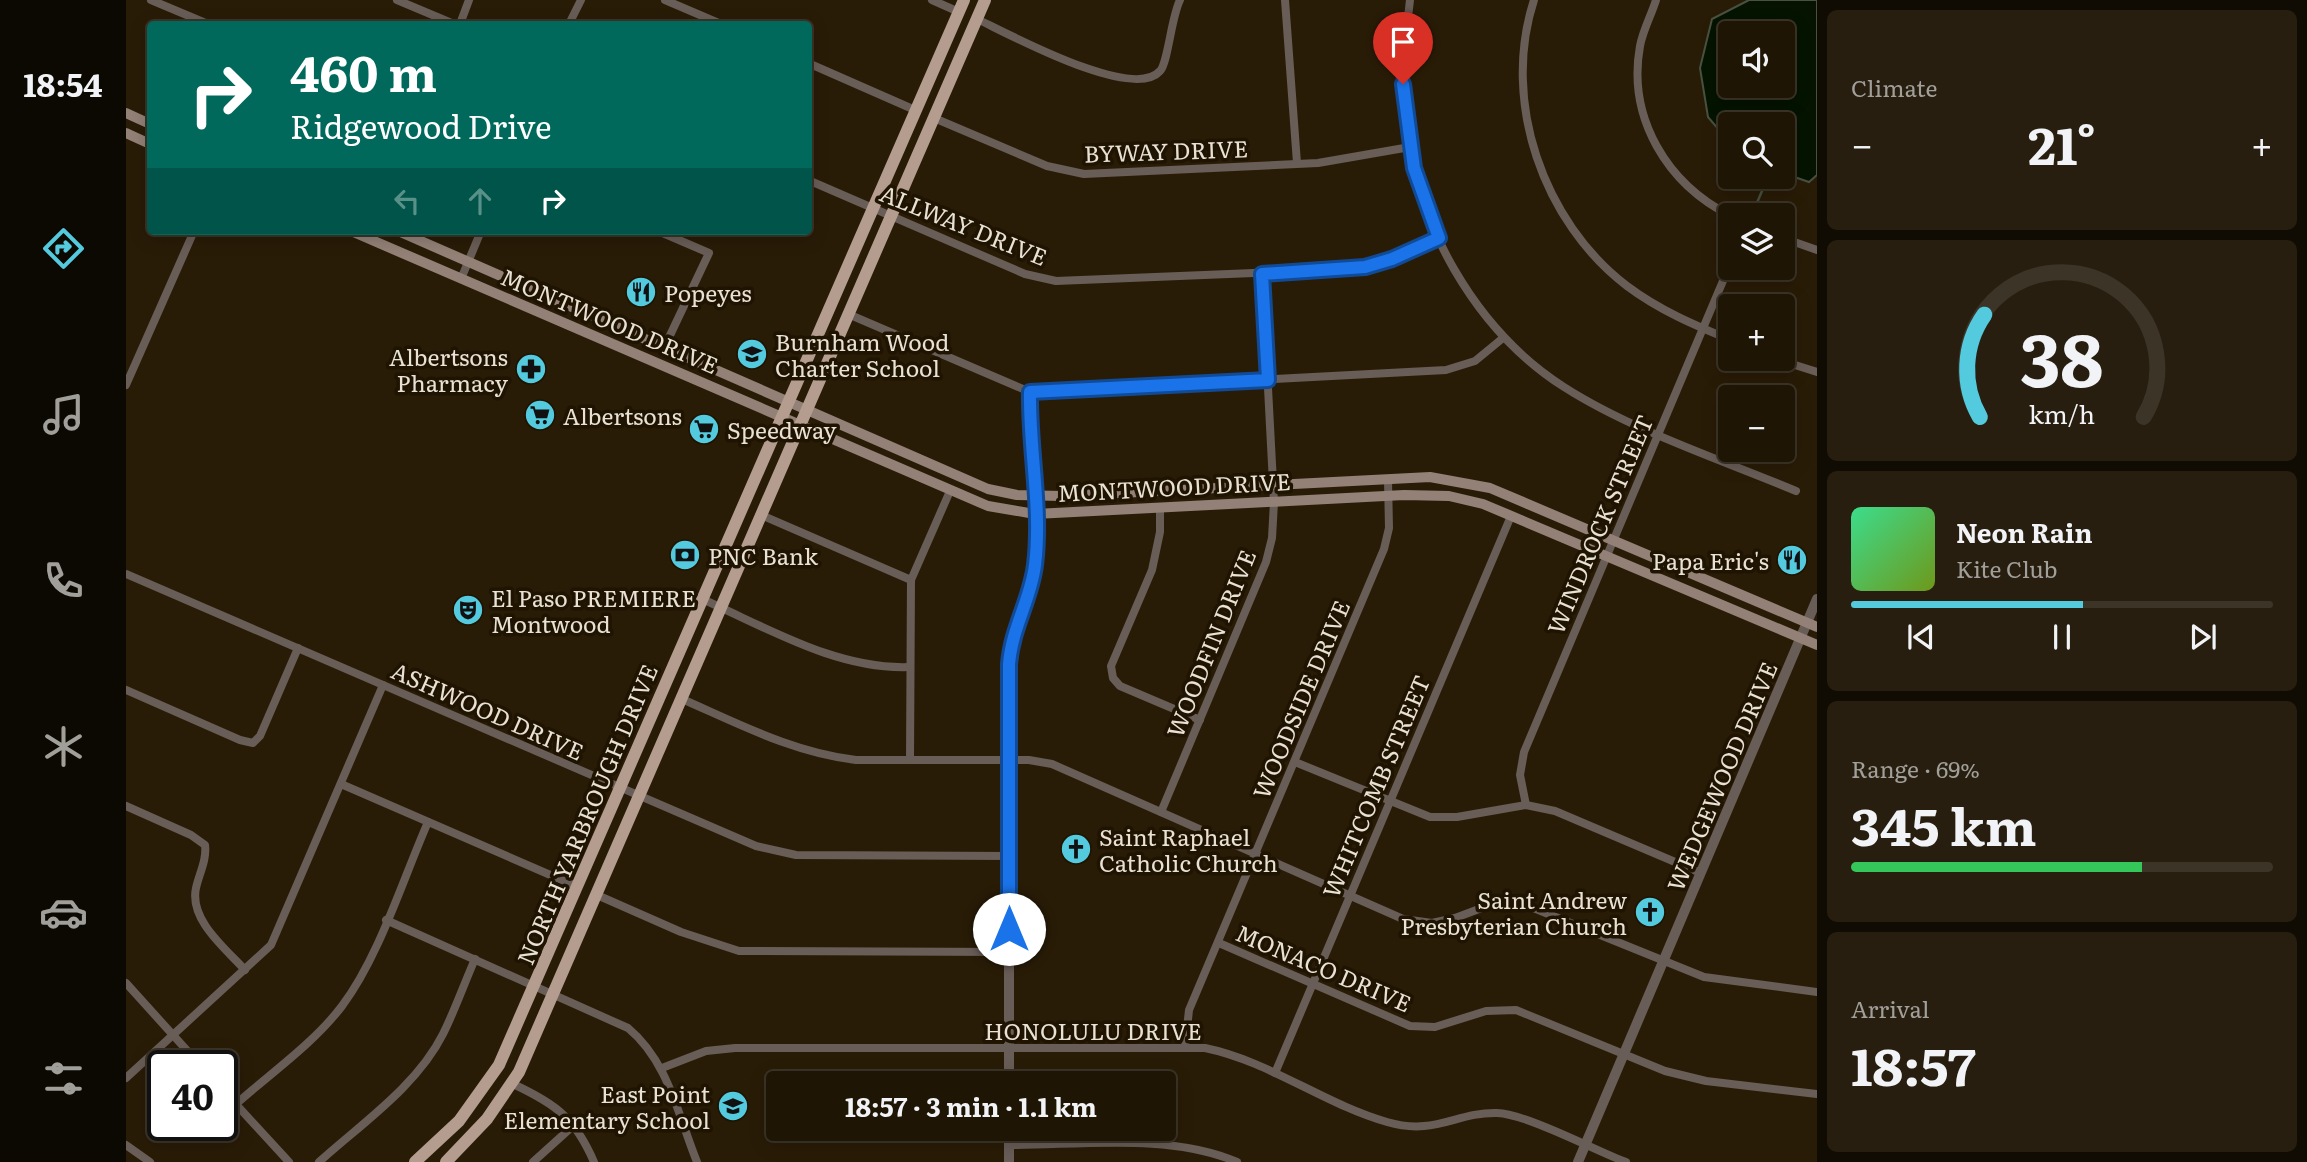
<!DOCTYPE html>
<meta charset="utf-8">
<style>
body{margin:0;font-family:Literata,serif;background:#271e0f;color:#f1f3f6;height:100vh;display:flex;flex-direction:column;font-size:26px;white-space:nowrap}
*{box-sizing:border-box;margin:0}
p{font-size:23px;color:#a19f9a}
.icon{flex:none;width:38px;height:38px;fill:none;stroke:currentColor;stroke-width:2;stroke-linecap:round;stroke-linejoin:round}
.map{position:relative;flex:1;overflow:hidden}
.side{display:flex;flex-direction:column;gap:10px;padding:10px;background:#110c03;width:490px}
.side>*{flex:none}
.hud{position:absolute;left:21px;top:21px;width:665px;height:214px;border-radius:7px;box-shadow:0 4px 18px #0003,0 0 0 2px #3c3427;background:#00695c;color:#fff;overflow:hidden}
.fabs{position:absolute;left:1592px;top:21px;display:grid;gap:14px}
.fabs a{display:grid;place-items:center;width:77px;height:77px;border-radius:7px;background:#1f1505;box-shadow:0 4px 18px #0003,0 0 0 2px #3c3427;font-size:35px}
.speed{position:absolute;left:21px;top:1050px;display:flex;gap:14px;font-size:35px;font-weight:700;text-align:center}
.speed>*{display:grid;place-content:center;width:91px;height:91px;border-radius:50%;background:#1f1505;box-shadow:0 4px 18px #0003,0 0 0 2px #3c3427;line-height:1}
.speed .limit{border:4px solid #111;border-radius:10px;background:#fff;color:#111}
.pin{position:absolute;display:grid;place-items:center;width:60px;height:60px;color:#fff;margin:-72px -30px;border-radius:50% 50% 50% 0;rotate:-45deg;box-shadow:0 0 7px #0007}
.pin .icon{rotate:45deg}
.me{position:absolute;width:77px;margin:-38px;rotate:0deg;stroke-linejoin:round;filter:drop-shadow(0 0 5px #0008)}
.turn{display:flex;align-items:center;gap:24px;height:147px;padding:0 28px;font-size:32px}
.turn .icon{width:91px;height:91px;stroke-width:2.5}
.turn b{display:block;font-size:49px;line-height:60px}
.lanes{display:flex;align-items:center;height:66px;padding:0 28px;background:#0003;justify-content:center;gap:35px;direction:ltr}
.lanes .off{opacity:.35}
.big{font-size:52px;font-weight:700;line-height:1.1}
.side .tile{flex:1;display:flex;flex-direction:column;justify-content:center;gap:10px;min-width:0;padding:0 24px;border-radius:10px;background:#271e0f}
.side .dial{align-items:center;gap:0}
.dial svg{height:182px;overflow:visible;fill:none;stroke:#3c3427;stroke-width:7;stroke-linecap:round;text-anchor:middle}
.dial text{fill:#f1f3f6;stroke:none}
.song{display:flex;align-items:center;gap:21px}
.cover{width:84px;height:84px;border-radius:10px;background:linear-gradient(135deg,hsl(150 70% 55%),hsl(80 70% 35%))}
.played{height:7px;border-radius:4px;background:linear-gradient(90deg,#54cade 55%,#3c3427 55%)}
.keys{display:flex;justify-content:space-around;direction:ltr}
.heat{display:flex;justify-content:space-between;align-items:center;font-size:38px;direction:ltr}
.charge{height:10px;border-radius:5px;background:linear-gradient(90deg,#34c759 69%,#3c3427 0)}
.trip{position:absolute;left:640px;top:1071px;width:410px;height:70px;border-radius:7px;background:#1f1505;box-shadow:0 4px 18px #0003,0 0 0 2px #3c3427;font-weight:700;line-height:70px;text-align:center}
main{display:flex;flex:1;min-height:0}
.dock{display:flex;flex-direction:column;width:126px;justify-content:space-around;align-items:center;background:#0c0802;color:#a19f9a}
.dock .icon{width:49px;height:49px}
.dock .current{color:#54cade}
.dock b{font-size:32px;color:#f1f3f6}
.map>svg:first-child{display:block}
</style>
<main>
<nav class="dock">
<b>18:54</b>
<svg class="icon current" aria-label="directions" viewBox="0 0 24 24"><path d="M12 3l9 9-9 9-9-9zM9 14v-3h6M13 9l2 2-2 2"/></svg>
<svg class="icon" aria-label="music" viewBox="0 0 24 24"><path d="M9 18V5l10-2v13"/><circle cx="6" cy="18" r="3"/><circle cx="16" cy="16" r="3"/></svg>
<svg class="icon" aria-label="phone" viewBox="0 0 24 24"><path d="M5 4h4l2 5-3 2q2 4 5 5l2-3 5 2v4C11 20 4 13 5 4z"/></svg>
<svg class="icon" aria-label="climate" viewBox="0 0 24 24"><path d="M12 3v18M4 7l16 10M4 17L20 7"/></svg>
<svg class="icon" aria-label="car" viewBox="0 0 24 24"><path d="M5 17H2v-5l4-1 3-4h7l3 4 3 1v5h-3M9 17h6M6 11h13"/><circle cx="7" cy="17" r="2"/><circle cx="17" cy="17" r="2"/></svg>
<svg class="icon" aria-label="filters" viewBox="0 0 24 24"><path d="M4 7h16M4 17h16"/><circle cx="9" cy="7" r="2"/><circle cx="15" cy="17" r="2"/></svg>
</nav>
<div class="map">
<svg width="1691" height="1162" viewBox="0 0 1691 1162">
<rect width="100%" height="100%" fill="#291c07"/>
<!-- water -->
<path fill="#051300" stroke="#495140" stroke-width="2" fill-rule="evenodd" d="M1623,0H1691V175L1683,182L1657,173V124H1605V144L1582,117L1574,68L1586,19ZM1605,33H1657V86H1605Z"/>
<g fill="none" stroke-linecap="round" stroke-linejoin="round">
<!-- stream -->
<path stroke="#495140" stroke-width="2.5" d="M1627,212L1642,177"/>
<!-- minor -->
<g stroke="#695d57" stroke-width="8">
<path d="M25,0L82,24"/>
<path d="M271,0L328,24"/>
<path d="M539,0L595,24"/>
<path d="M806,0L833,12"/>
<path d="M1159,0L1171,163"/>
<path d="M1284,0C1279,39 1276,77 1279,116C1288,222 1349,330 1438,387C1505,430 1596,460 1670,491"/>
<path d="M1408,0C1375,101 1417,222 1501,286C1533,310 1568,325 1605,340"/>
<path d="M1530,0C1525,16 1517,30 1514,46C1501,118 1541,184 1605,216"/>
<path d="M851,19C883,34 1007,102 1034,71C1042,63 1045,18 1054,0"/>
<path d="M334,24L343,0"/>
<path d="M443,24L455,0"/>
<path d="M682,63L789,110"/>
<path d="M808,118L921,166L958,174L1192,163L1284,147"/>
<path d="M682,180L899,274L930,281L1225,269L1256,263L1313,238"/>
<path d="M532,231L583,253L538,348"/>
<path d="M1657,238L1691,250"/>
<path d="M335,279L355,231"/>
<path d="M722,314L904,392L1320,370L1349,361L1377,338"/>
<path d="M1650,359L1691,372"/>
<path d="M0,385L68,231"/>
<path d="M904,392L909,497"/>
<path d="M1034,508V532L1026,570L985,666L987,678L994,686L1074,720"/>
<path d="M635,515L785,580"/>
<path d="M0,574L630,846L670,855L883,856"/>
<path d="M576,599C642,628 711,670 784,667"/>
<path d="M0,690L114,740L127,743L134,736L172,648"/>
<path d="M556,699C613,724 668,753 730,760H903L926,764L1277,919L1306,923L1329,918L1361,906L1400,905L1578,977L1691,992"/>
<path d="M784,759L785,580L824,491"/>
<path d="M1169,762L1304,817H1331L1400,805L1429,811L1575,873"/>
<path d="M215,784L452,887"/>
<path d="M1400,805L1394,775L1398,752L1605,262"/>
<path d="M0,806L65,835L79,845C81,860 73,874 70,888C63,920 100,949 119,970"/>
<path d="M1035,812L1140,562L1146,538L1148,502L1136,274"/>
<path d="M471,895L555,932L613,951L883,952"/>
<path d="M260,920L502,1028C542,1061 552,1115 571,1162"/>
<path d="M1093,943L1284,1026L1309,1027L1360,1011L1390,1010L1539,1071L1580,1081L1691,1094"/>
<path d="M0,983L75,1066"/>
<path d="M1059,1047L1063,1010L1258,549L1263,528L1262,480"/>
<path d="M536,1068L580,1051L609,1048H1079C1143,1061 1198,1104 1261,1122C1309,1136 1330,1112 1371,1113C1401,1114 1468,1150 1500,1162"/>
<path d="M1149,1073L1385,516"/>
<path d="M0,1078L145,945L257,685"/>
<path d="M387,1084C430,1104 449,1118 468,1162"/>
<path d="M96,1089L163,1162"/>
<path d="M110,1104C145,1073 188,1043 216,1006C253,957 277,879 302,822"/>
<path d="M0,1145L24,1162"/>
<path d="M884,1145C955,1145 1045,1133 1111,1162"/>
<path d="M193,1162C235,1124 291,1086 317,1034C329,1010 338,984 349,959"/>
<path d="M407,1162L448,1125"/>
</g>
<!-- tertiary -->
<g stroke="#695d57" stroke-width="10">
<path d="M883,1083V664L889,628L909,569V497"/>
<path d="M883,1162V1129"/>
<path d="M1452,1162L1691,599"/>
</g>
<!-- secondary -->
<g stroke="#938177" stroke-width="10">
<path d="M0,113L24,124"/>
<path d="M0,133L24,144"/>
<path d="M225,231L862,506L909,514L1278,495L1323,496L1357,504L1691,645"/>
<path d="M272,231L862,489L891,495L935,496L1304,477L1364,488L1691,627"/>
</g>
<!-- primary -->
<g stroke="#b49d8f" stroke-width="12">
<path d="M289,1162L333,1121L373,1065L838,0"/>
<path d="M320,1162L361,1119L393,1072L859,0"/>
</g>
</g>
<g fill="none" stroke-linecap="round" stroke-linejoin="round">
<!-- route casing -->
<g stroke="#114b97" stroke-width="18">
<path id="route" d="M883,929V664C886,627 905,599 909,565C916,508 903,449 904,392L1142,380L1136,274L1239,267L1266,259L1313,238L1288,168L1277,84"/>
</g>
<!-- route -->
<use href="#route" stroke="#1a73e8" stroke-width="12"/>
</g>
<!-- icons -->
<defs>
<g id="restaurant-disc" transform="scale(1.575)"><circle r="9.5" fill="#54cade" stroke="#1f1301"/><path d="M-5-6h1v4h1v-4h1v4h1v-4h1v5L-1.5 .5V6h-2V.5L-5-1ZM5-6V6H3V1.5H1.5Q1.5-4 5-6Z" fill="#111"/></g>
<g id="school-disc" transform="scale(1.575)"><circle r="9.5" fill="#54cade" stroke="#1f1301"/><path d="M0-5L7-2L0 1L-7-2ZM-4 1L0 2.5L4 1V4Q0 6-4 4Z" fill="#111"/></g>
<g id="pharmacy-disc" transform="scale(1.575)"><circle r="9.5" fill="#54cade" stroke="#1f1301"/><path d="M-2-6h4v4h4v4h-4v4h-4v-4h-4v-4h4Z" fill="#111"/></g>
<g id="supermarket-disc" transform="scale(1.575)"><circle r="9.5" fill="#54cade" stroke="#1f1301"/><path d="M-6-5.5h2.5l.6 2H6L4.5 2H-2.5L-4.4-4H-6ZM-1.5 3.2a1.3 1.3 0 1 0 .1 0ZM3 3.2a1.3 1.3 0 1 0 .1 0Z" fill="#111"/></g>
<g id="bank-disc" transform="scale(1.575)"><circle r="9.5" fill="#54cade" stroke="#1f1301"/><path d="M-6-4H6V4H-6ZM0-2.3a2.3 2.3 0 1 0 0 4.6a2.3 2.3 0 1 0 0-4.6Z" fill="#111"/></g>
<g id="theatre-disc" transform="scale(1.575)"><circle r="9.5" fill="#54cade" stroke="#1f1301"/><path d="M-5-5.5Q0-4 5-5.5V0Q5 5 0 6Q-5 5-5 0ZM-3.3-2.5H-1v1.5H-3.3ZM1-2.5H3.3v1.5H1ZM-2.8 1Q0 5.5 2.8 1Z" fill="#111"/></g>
<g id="church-disc" transform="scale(1.575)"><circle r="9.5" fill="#54cade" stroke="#1f1301"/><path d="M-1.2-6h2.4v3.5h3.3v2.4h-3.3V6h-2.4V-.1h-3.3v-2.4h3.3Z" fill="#111"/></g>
</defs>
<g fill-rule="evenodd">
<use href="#restaurant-disc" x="515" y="292"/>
<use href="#school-disc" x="626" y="354"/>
<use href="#pharmacy-disc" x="405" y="369"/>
<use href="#supermarket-disc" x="414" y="415"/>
<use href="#supermarket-disc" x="578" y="429"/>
<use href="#bank-disc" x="559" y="555"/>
<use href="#restaurant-disc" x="1666" y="560"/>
<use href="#theatre-disc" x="342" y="610"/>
<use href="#church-disc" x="950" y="849"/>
<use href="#church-disc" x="1524" y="912"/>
<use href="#school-disc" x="607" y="1106"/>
</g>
<g text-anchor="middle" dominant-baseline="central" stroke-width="7" stroke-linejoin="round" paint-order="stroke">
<!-- street labels -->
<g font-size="23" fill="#e9e1d4" stroke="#1f1301">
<text transform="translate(1040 150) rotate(-2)">BYWAY DRIVE</text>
<text transform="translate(838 224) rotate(22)">ALLWAY DRIVE</text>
<text transform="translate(484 320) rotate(23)">MONTWOOD DRIVE</text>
<text transform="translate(1048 486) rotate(-3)">MONTWOOD DRIVE</text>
<text transform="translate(1473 524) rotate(-67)">WINDROCK STREET</text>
<text transform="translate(1084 643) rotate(-68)">WOODFIN DRIVE</text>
<text transform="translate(1174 699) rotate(-67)">WOODSIDE DRIVE</text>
<text transform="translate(362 710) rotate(24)">ASHWOOD DRIVE</text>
<text transform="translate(1595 776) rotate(-67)">WEDGEWOOD DRIVE</text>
<text transform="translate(1249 786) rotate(-67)">WHITCOMB STREET</text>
<text transform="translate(460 814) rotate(-67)">NORTH YARBROUGH DRIVE</text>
<text transform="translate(1198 967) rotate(23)">MONACO DRIVE</text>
<text x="967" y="1030">HONOLULU DRIVE</text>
</g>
<!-- poi labels -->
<g font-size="23" fill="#e9e1d4" stroke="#1f1301" text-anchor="start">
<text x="538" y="292">Popeyes</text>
<text x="649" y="341">Burnham Wood<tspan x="649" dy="26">Charter School</tspan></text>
<text x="382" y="356" text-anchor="end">Albertsons<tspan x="382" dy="26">Pharmacy</tspan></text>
<text x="437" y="415">Albertsons</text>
<text x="601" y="429">Speedway</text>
<text x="582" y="555">PNC Bank</text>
<text x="1643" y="560" text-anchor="end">Papa Eric's</text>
<text x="365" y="597">El Paso PREMIERE<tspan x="365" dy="26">Montwood</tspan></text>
<text x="973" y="836">Saint Raphael<tspan x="973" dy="26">Catholic Church</tspan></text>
<text x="1501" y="899" text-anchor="end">Saint Andrew<tspan x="1501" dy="26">Presbyterian Church</tspan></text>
<text x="584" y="1093" text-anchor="end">East Point<tspan x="584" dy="26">Elementary School</tspan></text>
</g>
</g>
</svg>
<div class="fabs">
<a><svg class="icon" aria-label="sound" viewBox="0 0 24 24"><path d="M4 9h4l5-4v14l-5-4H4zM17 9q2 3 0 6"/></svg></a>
<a><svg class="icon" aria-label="search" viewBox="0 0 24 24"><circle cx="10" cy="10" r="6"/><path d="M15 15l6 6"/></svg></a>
<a><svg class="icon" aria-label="layers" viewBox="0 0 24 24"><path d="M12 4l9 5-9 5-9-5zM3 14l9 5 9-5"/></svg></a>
<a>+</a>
<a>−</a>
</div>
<div class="speed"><div class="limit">40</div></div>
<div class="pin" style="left:1277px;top:84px;background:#d93025"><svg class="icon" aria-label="arrive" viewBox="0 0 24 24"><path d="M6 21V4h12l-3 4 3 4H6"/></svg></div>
<svg class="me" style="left:883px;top:929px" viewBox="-20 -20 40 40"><circle r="19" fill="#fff"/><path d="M0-13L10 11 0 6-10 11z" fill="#1a73e8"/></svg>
<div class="trip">18:57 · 3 min · 1.1 km</div>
<div class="hud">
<div class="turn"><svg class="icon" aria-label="right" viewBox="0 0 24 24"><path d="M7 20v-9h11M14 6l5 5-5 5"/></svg><div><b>460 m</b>Ridgewood Drive</div></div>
<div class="lanes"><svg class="icon off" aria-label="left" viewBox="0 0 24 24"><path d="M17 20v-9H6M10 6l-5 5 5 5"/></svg><svg class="icon off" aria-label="ahead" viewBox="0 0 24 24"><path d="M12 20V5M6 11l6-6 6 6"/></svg><svg class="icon" aria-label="right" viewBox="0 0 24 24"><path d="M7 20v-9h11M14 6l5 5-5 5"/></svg></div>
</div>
</div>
<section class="side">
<div class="tile"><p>Climate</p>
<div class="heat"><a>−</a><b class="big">21°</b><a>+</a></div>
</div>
<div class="tile dial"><svg viewBox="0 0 100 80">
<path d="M14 69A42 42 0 1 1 86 69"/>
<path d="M14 69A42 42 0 0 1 16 24" stroke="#54cade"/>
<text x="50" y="56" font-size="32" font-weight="700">38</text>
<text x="50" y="72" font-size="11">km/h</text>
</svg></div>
<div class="tile">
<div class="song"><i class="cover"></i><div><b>Neon Rain</b><p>Kite Club</p></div></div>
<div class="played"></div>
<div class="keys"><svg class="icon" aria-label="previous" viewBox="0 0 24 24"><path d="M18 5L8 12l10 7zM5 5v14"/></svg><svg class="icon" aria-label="pause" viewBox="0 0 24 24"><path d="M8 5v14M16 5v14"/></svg><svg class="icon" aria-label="next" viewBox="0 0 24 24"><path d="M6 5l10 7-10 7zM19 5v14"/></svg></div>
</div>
<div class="tile"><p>Range · 69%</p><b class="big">345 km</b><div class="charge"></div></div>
<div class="tile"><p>Arrival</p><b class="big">18:57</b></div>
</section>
</main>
